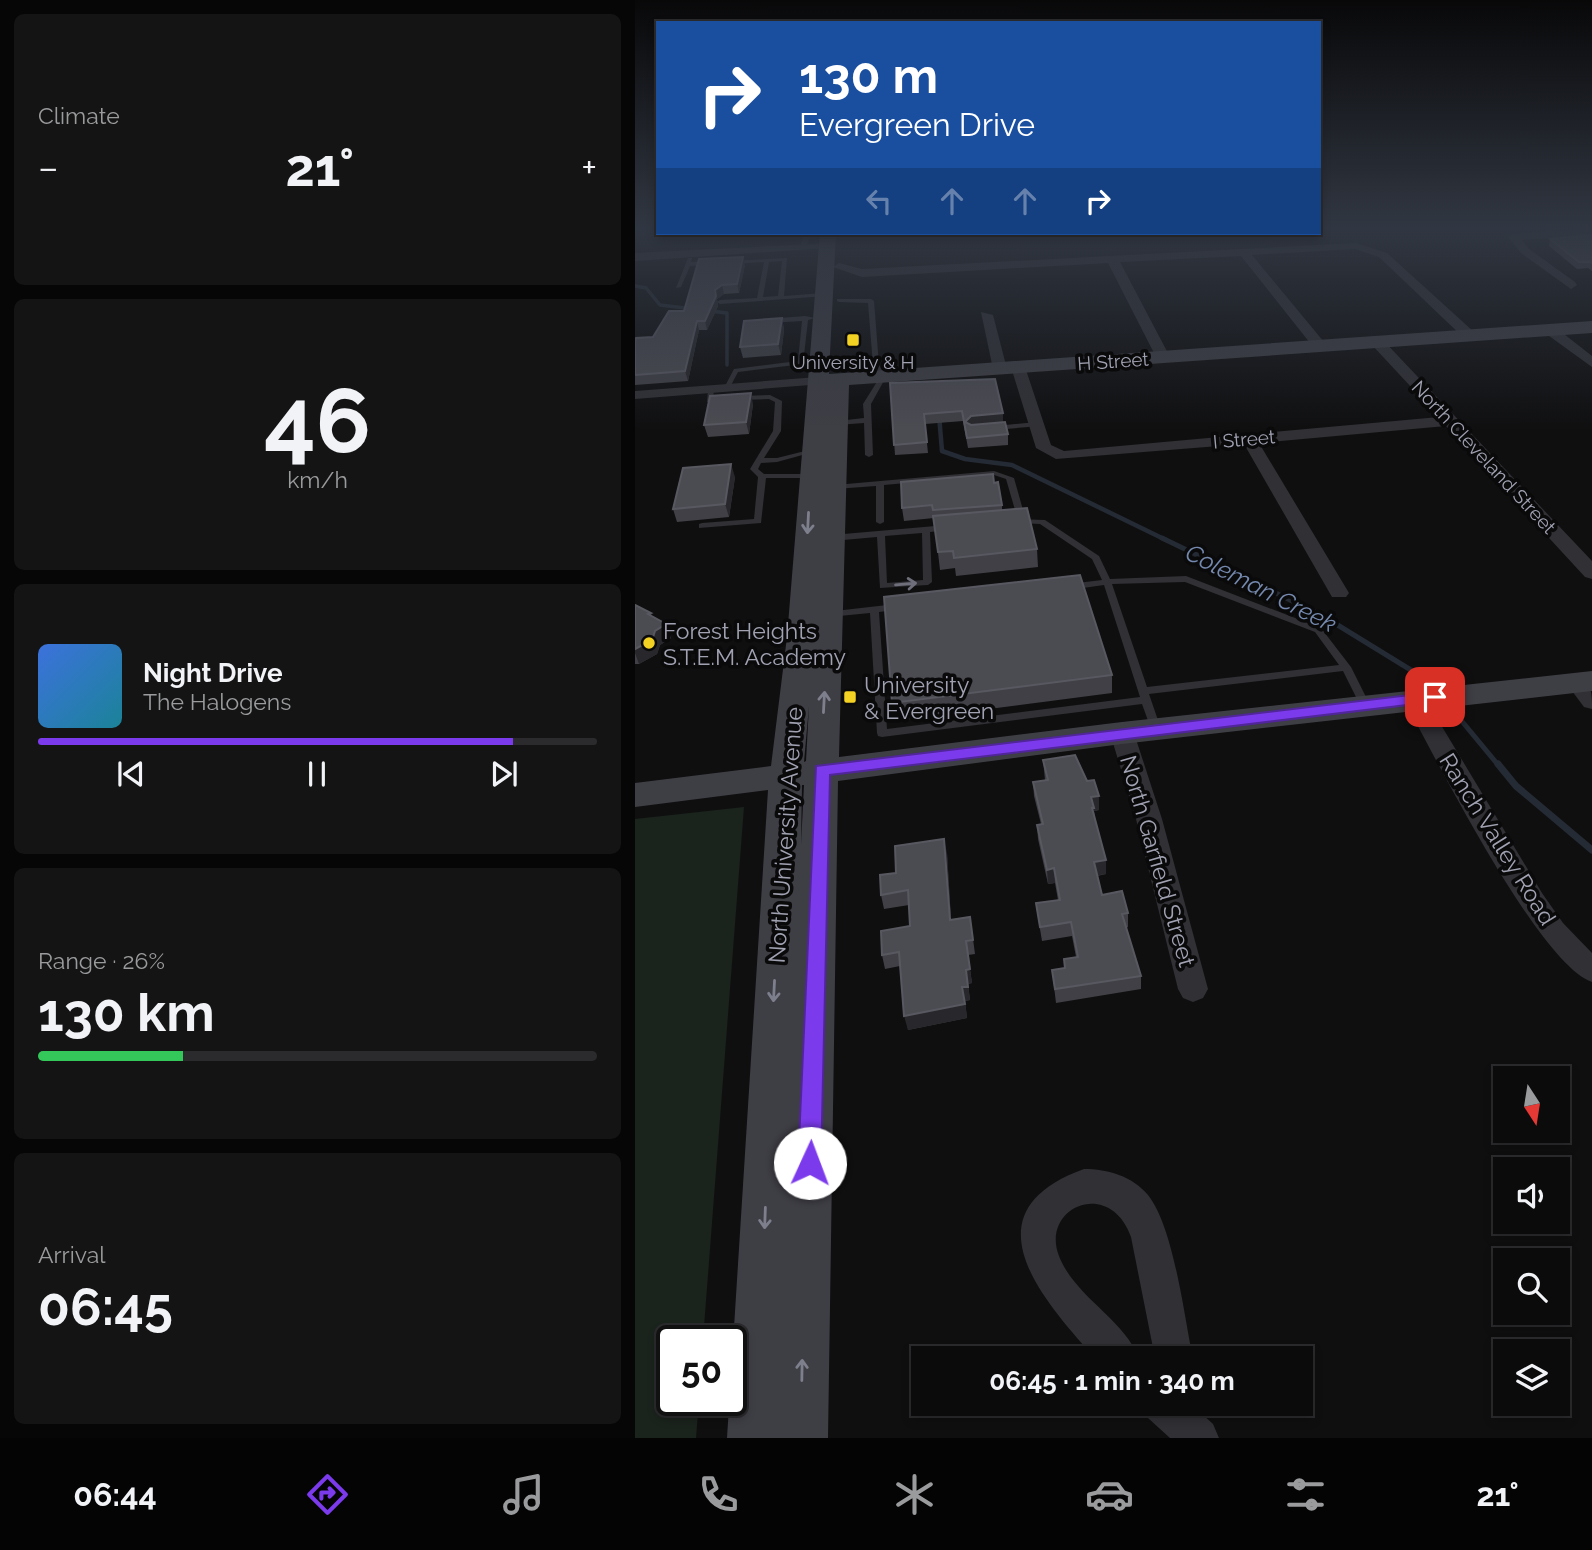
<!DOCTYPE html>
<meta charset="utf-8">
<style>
body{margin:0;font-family:Raleway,sans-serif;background:#141415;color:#f1f3f6;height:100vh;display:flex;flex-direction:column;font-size:26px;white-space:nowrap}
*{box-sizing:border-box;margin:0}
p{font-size:23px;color:#9a9b9d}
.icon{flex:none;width:38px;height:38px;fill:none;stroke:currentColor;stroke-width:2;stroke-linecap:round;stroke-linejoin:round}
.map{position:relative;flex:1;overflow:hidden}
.side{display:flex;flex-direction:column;gap:14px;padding:14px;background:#060607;width:635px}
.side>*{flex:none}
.banner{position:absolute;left:21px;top:21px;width:665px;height:214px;border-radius:0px;box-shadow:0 4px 10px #0003,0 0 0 2px #2b2b2d;background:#1a4fa0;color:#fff;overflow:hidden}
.needle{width:46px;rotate:168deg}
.controls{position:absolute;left:858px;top:1066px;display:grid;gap:14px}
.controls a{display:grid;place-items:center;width:77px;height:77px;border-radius:0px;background:#0b0b0c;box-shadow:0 4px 10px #0003,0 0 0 2px #2b2b2d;font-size:35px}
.speed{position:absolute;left:21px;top:1325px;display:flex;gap:14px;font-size:35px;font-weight:700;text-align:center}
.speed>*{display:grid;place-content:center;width:91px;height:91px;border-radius:50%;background:#0b0b0c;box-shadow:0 4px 10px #0003,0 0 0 2px #2b2b2d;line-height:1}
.speed .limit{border:4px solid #111;border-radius:10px;background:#fff;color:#111}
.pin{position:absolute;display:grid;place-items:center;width:60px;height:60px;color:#fff;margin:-30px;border-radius:14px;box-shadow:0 4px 10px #0006}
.me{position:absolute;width:77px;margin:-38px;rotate:2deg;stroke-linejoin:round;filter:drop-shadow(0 0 5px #0008)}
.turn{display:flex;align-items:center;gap:24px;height:147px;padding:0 28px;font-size:32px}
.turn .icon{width:91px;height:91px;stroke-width:2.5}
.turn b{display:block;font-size:49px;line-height:60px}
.lanes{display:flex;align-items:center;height:66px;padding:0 28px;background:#0003;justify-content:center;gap:35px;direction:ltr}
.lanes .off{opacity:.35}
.big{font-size:52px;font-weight:700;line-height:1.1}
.side .widget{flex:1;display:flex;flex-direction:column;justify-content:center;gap:10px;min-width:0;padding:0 24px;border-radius:10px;background:#141415}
.side .dial{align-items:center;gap:0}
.dial b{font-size:91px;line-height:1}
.song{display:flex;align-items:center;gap:21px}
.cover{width:84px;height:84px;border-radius:10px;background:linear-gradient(135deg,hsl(220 70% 55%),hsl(190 70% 35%))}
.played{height:7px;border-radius:4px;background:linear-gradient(90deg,#7c3aed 85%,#2b2b2d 85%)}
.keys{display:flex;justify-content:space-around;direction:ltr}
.heat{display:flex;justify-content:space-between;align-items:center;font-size:38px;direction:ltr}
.charge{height:10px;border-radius:5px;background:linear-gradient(90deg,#34c759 26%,#2b2b2d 0)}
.trip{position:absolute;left:276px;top:1346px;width:402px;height:70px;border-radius:0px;background:#0b0b0c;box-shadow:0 4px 10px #0003,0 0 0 2px #2b2b2d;font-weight:700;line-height:70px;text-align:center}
.dock{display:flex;height:112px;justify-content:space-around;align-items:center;background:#040405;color:#9a9b9d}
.dock .icon{width:49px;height:49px}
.dock .current{color:#7c3aed}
.dock b{font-size:32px;color:#f1f3f6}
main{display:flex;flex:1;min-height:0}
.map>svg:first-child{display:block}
</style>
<main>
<section class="side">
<div class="widget"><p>Climate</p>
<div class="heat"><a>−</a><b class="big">21°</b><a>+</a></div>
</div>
<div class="widget dial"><b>46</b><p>km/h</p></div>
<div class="widget">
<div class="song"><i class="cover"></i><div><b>Night Drive</b><p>The Halogens</p></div></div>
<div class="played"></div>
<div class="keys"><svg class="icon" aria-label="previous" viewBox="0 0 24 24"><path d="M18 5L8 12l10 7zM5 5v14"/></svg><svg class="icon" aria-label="pause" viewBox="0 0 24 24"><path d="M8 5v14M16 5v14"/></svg><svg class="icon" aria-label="next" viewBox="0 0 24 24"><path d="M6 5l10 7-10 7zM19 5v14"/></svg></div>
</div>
<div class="widget"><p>Range · 26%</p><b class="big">130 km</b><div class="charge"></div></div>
<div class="widget"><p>Arrival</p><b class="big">06:45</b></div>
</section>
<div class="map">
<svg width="957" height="1438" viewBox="0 0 957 1438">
<rect width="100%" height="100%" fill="#0f0f10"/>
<!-- green -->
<path fill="#1b231d" d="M109,807L68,1340H37V1400H64L61,1438H0V819Z"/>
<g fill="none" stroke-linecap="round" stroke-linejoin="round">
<!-- stream-far3 -->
<g stroke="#252b34" stroke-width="3.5">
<path d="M0,286L11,288L25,305L58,309"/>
<path d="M75,311L92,313V365"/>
</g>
<!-- stream-far2 -->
<path stroke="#252b34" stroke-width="4.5" d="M304,415L307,451L330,459L377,465L531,540"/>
<!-- stream-far1 -->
<g stroke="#252b34" stroke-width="5">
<path d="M527,538L688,616L797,683L805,694"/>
<path d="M811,702L864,766"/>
</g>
<!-- stream -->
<path stroke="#252b34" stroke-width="7" d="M863,764L881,786L957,850"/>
<!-- lane -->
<g fill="#303035" fill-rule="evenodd">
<path d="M170,233H176L171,247L168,249L165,247Z"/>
<path d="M53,258H57L56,262L74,261L77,263L74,265L55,266L46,287L41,288Z"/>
<path d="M152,258L149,296L189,293L192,295L191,296L85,304L82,302L85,300L122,298L129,262L97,264L95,261ZM147,261L143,296L128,297L134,262Z"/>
<path d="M202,299H236L239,301L244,365L251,377L236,404L238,455L234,457L230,455L229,423L202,425L198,423L202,421L229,418L228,404L245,377L238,365L233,303L204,302L202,301Z"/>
<path d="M170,316L180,318L173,320L168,364L103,372L94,389H90L89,388L99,369L163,361L167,321L133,323L130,321L133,319Z"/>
<path d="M76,388L79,390L78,398L88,397L91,399L90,400L72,402L73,390Z"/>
<path d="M135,395L147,401L146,431L129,458H142L178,449L182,451L142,462L126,463L123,469L129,474H176L180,476L176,478H131L126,523L64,528V524L67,523L119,519L123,477L115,469L138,431L140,402L134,399L104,400L101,398L104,396Z"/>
<path d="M402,422H405V426L359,430L355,428L359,426Z"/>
<path d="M359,471L379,478L388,510L387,512H381L380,510L371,479L359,475L249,485V522L245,524L241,522V486L200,489L196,487L200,485Z"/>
<path d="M380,519L410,520L464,556L475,579L551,576L686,628L716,667L735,705L734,707H726L708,671L514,694L526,729L521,733L516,729L507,704L247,737L243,736L242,733L235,613L194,617L191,616L189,614L191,612L261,604L266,607L261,610L244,612L252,729L505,697L469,585L434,590L429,587L434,584L467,580L457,559L405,524L383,523H380ZM550,582L680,632L704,665L512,687L477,584Z"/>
<path d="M312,525L315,526V530L295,532L297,582L293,585L245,588L242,537L197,541L193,538L197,535ZM287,533L288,580L252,583L250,536Z"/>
</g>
<!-- street -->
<g fill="#303035" fill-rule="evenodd">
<path d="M957,229V235L887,240L894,249L940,282L942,285L936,289L886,253L873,237L879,234Z"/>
<path d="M196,243L198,245L192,248L0,261V253Z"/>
<path d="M721,243L752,253L839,332V338H829L744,257L720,249L617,255L689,342L691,345L684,349L679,348L606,256L485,262L535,357L528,361L521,357L473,263L227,277L198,267L204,263L227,269Z"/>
<path d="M346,312L358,315L372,369L370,372L358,369Z"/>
<path d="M910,327H920L957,356V367L910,333Z"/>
<path d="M742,338L747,339L957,561V579L950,577L811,426L624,443L714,593L711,597H697L609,444L421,459L401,448L376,367L383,363L390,367L416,445L429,451L804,417L737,345V339Z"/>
<path d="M183,377L190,381L188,384L0,399V391Z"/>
<path d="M942,676C957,681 957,694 957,709L949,707L931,683L934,678Z"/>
<path d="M780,693L788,695L907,893L928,923L957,953V982C903,963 800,757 769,700L772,695Z"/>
<path d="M487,725L495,727L499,733L527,819L573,989L568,998L558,1002L548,998L543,989L501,819L475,733L479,727Z"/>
<path d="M449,1169C473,1169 497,1176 513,1195C539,1228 549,1316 558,1358H520L496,1237C475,1177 405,1207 424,1256C440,1297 488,1318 504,1358H460C406,1298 330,1212 449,1169Z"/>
<path d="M507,1404H556L578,1424L584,1438H535L513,1418Z"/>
</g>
<!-- secondary -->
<path fill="#3e3e45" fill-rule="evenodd" d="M185,233H201L194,374L957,321V333L214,385L204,757L487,722L957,671V691L487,744L203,781L193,1438H92L133,790L0,807V783L136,766L152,637ZM174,706L171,761L169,762ZM167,785H169L166,845Z"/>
</g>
<!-- wall -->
<g fill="#404046">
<path d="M957,235V271L953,268L942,269L914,246L915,239Z"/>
<path d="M110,265L104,293L89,294L82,299L83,306L72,330H64L53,381L0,385V342L18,337L49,311Z"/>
<path d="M147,318L149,330L146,355L108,358L105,347Z"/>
<path d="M255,383L368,422L373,434V445L333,448L328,421L290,424L293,453L260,455Z"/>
<path d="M118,404L114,434L73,437L69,425Z"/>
<path d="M100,477L94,517L42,522L38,509Z"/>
<path d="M359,483L367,505V510L402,549L403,567L321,576L320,568L305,570L299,518L269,521L267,508Z"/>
<path d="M0,605L16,613L17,617L36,638L25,645L22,654L4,664H0Z"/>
<path d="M477,675V693L261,721L257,703Z"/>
<path d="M408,760L452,781L464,796V810L459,811L460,819L471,860V874L462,876L467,895L493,913V927L491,928L506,976V989L421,1003L417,970L429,969V959L441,957L437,936L407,941L403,917L401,903L423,900L420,883L413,884L403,839L402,825L406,824L399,796L398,782L410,780Z"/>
<path d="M312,853L316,920L337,931L340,954L333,955L337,983L333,984L335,1000L330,1001L332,1018L273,1030L265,966L250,969L247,955L275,926L274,905L249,909L246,895Z"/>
</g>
<!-- shaded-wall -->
<g fill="#28282c">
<path d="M108,257L110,265L104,293L102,284Z"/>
<path d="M87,285L89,294L82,299L80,290Z"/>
<path d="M81,296L83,306L72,330L70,321Z"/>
<path d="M147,318L149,330L146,355L143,344Z"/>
<path d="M62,321L64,330L53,381L50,371Z"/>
<path d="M116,393L118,404L114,434L111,422Z"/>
<path d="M368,413V423L337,426L330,422L336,416Z"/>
<path d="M96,464L100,477L94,517L90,504Z"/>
<path d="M31,624L36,638L25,645L22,654L4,664L0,653V649L20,631Z"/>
<path d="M464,796V810L459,811L460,822H457L456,797Z"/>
<path d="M309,839L312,853L317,934L315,920Z"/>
<path d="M471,860V874L459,876V862Z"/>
<path d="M419,868L420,883L413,884L412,870Z"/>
<path d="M335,969L337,983L333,984L335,1000L330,1001L332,1018L273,1030L269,1016L327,987L331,970Z"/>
</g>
<!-- building -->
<g fill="#4b4b52" stroke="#585861" stroke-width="2">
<path d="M957,235V263L955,262H944L915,239Z"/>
<path d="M108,257L102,284L87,285L80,290L81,296L70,321H62L50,371L0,375V342L1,338L18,337L34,311H49L64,259Z"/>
<path d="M147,318L143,344L105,347L109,321Z"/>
<path d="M360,379L368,413L336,416L330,422L336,425L370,422L373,434L332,438L327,411L289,414L292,442L259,445L255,383Z"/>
<path d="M116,393L111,422L69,425L75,396Z"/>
<path d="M96,464L90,504L38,509L48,468Z"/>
<path d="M358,474L359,483L363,482L367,505L298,510L297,505L267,508L266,482Z"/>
<path d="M392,508L402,549L319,558L318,551L303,552L298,516Z"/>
<path d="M445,575L477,675L257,703L249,597Z"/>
<path d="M0,605L16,613L13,614L31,624L20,631L17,640L0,649Z"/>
<path d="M440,755L452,781L459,780L464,796L456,797L459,808H457L471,860L459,862L467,895L487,891L493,913L487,914L506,976L420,989L417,970L430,968L429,959L443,957L436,922L405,927L401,903L425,900L419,868L412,870L402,825L408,824L398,782L413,780L408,760Z"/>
<path d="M309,839L315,920L335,917L338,940L331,941L335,969L331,970L333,987H327L330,1004L269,1016L264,952L247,955L246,931L275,926L273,890L246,895L245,875L261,873L260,846Z"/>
</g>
<!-- one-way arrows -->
<defs><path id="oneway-shaft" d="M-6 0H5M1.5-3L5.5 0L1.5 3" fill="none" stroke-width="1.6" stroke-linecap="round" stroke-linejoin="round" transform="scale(1.75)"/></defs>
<g stroke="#7e7f8c">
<use href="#oneway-shaft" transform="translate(173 523) rotate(93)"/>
<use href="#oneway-shaft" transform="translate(189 702) rotate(-87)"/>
<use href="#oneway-shaft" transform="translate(139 991) rotate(93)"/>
<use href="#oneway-shaft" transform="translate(130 1218) rotate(92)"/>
<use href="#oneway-shaft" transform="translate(167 1370) rotate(-89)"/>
</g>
<use stroke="#6e6f7a" href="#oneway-shaft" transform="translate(271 584) rotate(-5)"/>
<!-- sky -->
<linearGradient id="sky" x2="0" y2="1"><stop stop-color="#080809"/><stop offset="0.53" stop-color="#313742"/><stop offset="1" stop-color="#313742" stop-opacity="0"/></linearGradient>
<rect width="957" height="430" fill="url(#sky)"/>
<!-- route -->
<path fill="#7c3aed" stroke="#51269a" stroke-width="2" d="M800,692L805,694V701L195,775L186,1163L183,1171L175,1175L166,1171L163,1163L181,766Z"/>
<!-- markers -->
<g fill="#f4d223" stroke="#0a0a0b" stroke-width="2.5">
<rect x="211" y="333" width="14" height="14" rx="3.5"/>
<circle cx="14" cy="643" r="7"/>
<rect x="208" y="690" width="14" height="14" rx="3.5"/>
</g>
<g text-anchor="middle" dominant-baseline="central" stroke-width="7" stroke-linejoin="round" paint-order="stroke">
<!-- far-street labels -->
<g font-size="19" fill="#a0a2b2" stroke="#0a0a0b">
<text transform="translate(478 361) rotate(-4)">H Street</text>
<text transform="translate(609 439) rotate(-5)">I Street</text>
<text transform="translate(849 457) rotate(47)">North Cleveland Street</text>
</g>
<!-- far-poi labels -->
<g font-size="19" fill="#a0a2b2" stroke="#0a0a0b">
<text x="218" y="362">University &amp; H</text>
</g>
<!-- poi labels -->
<g font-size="23" fill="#a0a2b2" stroke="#0a0a0b" text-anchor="start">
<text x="28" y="630">Forest Heights<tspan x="28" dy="26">S.T.E.M. Academy</tspan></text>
<text x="229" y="684">University<tspan x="229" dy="26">&amp; Evergreen</tspan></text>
</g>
<!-- street labels -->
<g font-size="23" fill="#a0a2b2" stroke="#0a0a0b">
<text transform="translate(150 835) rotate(-86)">North University Avenue</text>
<text transform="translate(863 839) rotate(58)">Ranch Valley Road</text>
<text transform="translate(523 861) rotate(74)">North Garfield Street</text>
</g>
<!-- water labels -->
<g font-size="24" font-style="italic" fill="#7589ae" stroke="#0a0a0b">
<text transform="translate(626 588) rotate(27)">Coleman Creek</text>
</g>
</g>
</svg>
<div class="controls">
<a><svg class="needle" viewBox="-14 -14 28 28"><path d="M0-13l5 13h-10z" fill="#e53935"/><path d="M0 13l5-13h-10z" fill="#9a9b9d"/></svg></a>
<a><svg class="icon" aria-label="sound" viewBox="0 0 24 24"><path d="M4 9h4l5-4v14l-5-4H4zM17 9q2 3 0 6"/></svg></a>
<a><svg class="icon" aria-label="search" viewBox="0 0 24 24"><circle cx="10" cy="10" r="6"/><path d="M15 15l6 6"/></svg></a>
<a><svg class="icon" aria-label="layers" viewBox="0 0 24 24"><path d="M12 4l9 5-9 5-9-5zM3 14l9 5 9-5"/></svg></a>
</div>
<div class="speed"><div class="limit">50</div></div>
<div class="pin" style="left:800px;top:697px;background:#d93025"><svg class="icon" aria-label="arrive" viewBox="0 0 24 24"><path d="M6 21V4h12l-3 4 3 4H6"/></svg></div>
<svg class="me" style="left:175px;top:1163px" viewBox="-20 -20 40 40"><circle r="19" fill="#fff"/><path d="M0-13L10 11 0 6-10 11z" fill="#7c3aed"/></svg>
<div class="trip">06:45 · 1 min · 340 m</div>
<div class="banner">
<div class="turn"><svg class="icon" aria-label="right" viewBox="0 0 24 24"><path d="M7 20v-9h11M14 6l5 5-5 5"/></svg><div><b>130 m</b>Evergreen Drive</div></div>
<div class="lanes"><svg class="icon off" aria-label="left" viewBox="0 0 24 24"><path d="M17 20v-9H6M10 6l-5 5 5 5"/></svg><svg class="icon off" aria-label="ahead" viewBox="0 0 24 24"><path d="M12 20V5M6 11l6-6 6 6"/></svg><svg class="icon off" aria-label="ahead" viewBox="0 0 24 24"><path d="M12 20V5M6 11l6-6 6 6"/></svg><svg class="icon" aria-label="right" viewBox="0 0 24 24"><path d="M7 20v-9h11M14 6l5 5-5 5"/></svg></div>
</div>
</div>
</main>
<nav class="dock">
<b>06:44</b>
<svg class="icon current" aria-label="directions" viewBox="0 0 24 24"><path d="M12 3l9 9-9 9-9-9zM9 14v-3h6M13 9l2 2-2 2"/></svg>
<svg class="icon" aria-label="music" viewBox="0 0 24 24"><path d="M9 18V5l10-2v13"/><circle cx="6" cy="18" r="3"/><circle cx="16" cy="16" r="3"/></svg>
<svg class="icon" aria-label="phone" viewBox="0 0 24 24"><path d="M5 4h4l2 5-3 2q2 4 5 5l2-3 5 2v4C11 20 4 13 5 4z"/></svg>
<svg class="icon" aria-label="climate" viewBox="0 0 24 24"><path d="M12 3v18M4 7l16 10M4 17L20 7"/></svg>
<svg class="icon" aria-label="car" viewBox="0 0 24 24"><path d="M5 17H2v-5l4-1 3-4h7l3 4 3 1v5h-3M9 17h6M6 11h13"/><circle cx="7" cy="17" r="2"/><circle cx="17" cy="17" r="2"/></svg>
<svg class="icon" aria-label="filters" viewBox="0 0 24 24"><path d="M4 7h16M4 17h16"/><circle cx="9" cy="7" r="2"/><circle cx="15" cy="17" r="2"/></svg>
<b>21°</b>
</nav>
